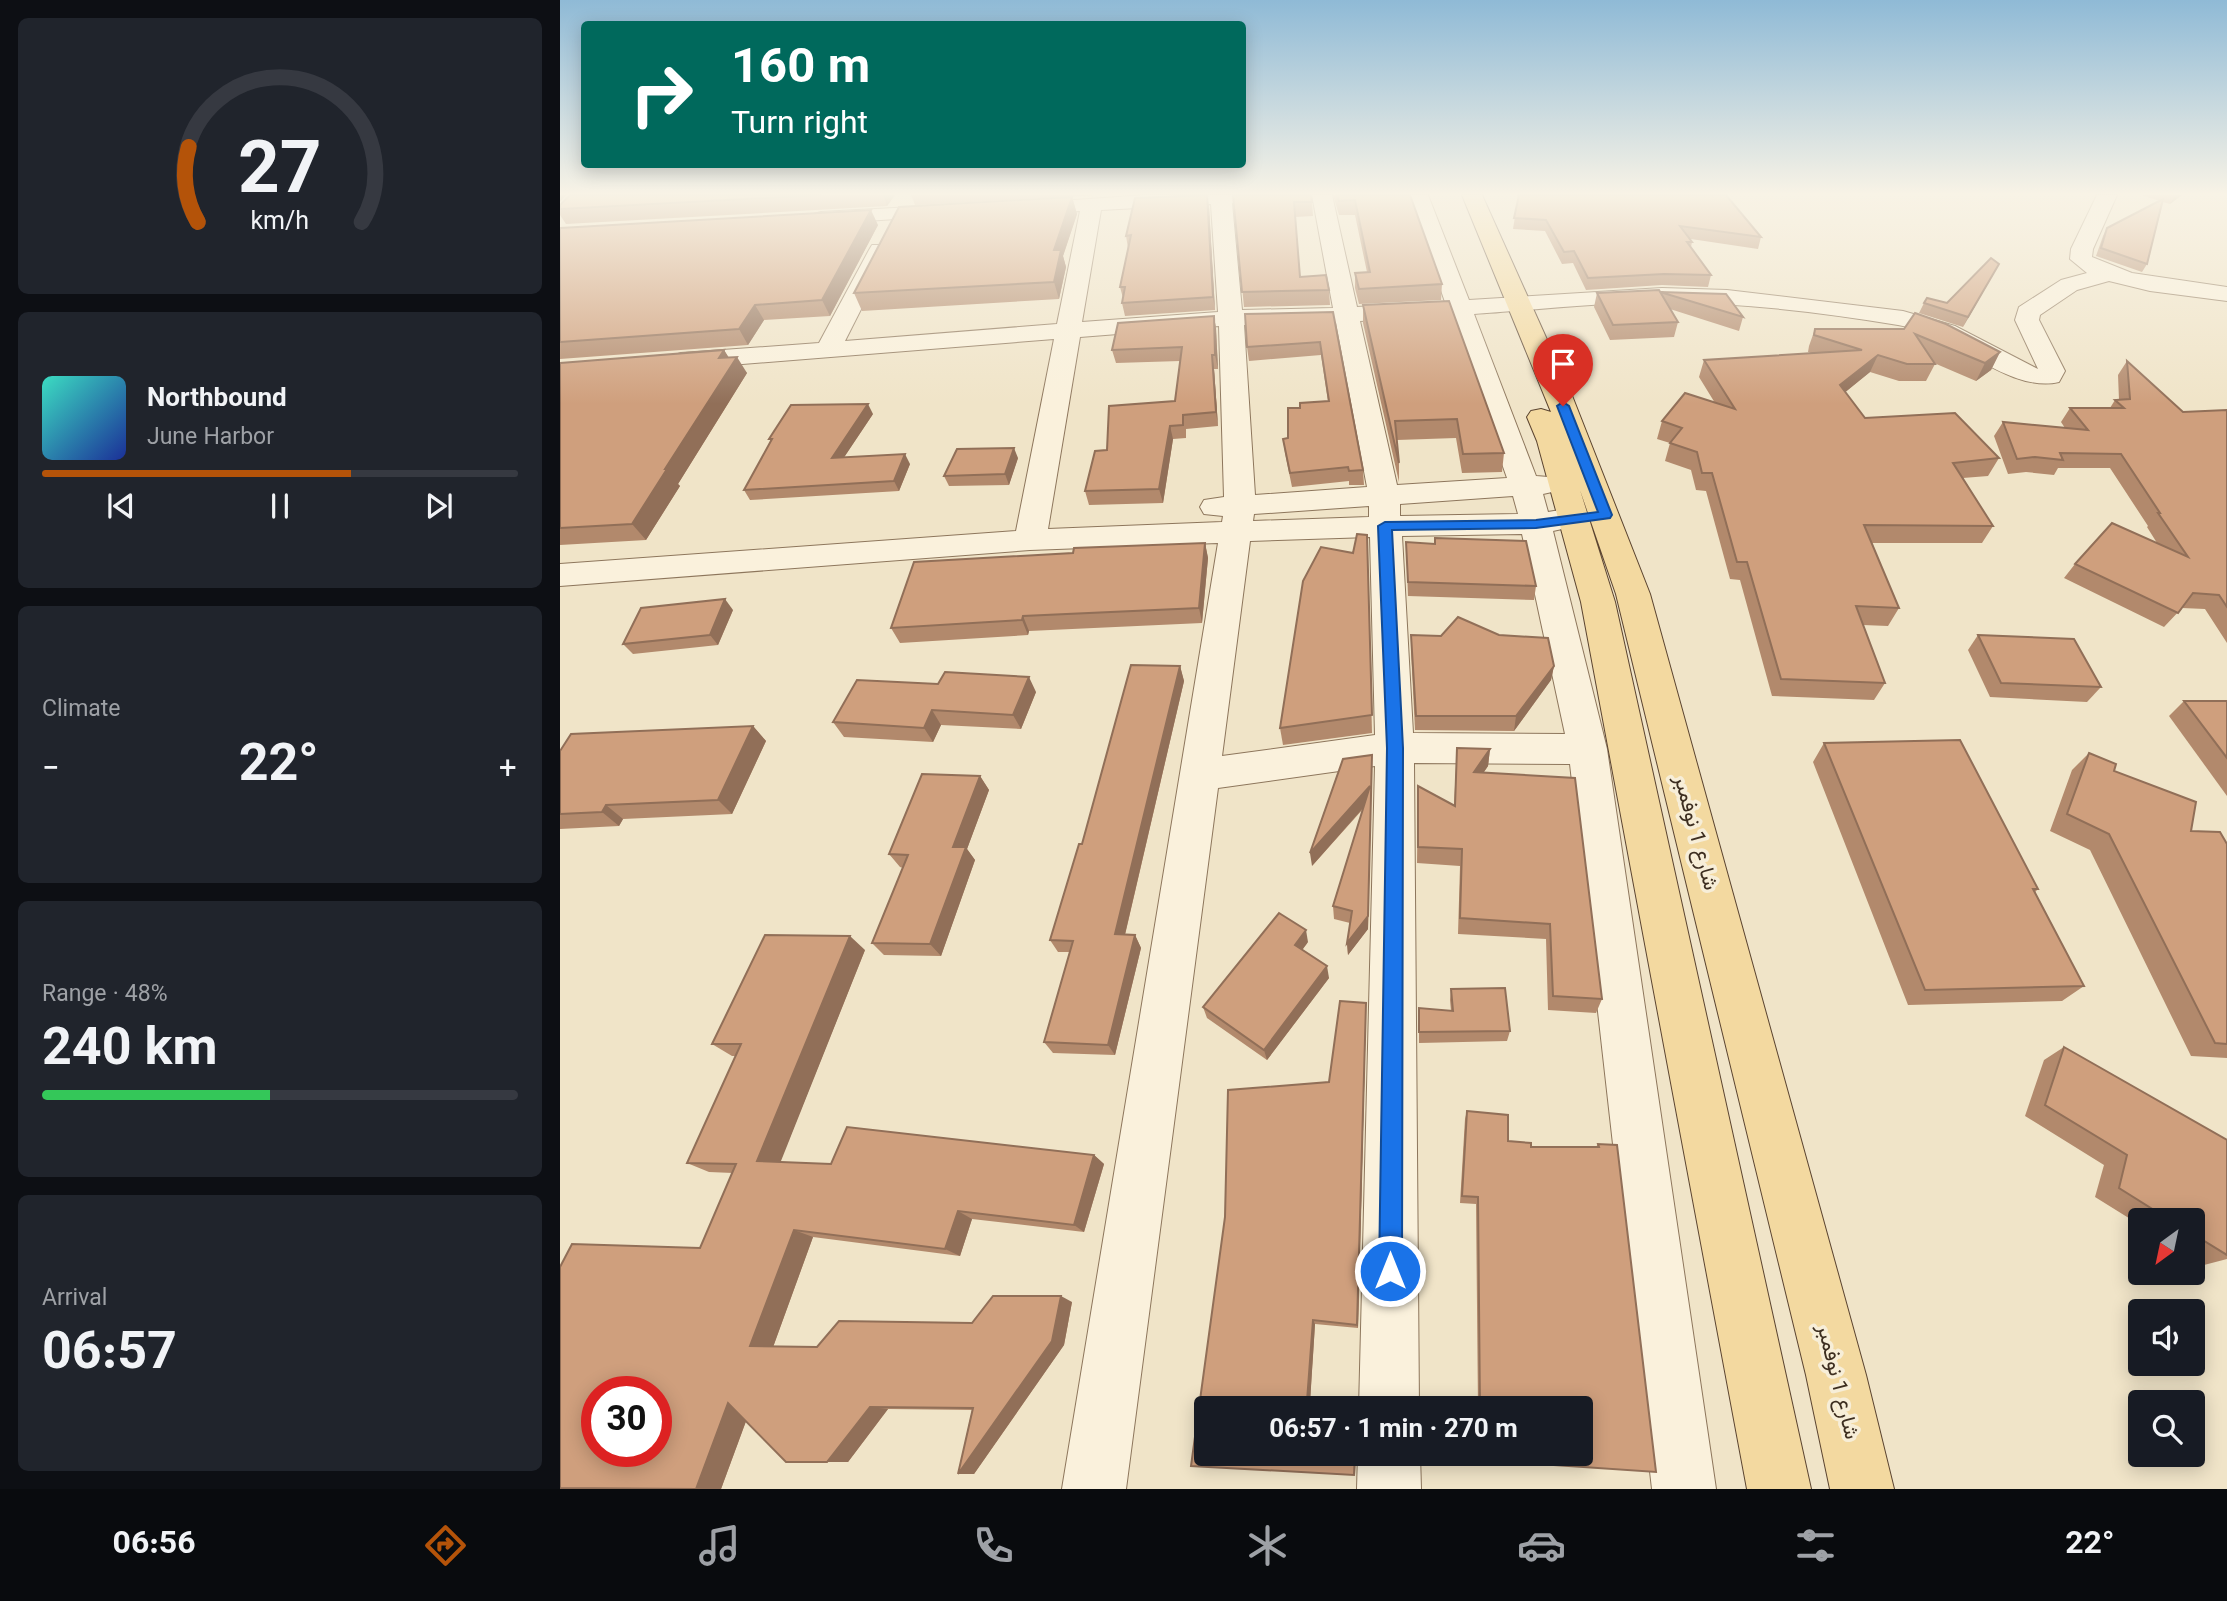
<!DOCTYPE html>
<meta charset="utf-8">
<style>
body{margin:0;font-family:Georgia,Vazirmatn,serif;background:#20242c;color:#f1f3f6;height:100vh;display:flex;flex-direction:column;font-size:26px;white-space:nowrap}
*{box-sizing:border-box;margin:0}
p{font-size:23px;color:#9ea1a6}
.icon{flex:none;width:38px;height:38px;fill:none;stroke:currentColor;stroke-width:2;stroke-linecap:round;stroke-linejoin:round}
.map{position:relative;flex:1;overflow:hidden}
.sheet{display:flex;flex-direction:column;gap:18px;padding:18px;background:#0d0f14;width:560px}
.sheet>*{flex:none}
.banner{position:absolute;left:21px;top:21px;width:665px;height:147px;border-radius:7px;box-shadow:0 4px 18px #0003;background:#00695c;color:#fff;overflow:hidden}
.needle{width:46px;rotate:213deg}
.tools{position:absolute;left:1568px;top:1208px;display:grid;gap:14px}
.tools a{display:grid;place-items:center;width:77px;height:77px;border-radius:7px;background:#171b24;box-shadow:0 4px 18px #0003;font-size:35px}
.speed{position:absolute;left:21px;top:1376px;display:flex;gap:14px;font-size:35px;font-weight:700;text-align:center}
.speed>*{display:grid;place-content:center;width:91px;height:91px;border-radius:50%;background:#171b24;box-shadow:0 4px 18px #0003;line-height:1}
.speed .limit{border:10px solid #d22;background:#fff;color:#111}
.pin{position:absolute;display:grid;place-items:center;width:60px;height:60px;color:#fff;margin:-72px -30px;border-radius:50% 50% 50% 0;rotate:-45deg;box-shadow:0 0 7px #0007}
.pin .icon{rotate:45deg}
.me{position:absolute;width:77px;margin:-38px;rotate:0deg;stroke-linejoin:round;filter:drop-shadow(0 0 5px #0008)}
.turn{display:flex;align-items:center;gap:24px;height:147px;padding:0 35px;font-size:32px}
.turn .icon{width:91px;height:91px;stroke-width:2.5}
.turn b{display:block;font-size:49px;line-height:60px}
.big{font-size:52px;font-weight:700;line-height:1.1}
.sheet .card{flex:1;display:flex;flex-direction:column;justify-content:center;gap:10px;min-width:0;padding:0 24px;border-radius:10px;background:#20242c}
.sheet .dial{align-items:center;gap:0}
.dial svg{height:182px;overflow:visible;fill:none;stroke:#363941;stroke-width:7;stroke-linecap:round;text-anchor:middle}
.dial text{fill:#f1f3f6;stroke:none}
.song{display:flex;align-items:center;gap:21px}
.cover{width:84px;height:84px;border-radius:10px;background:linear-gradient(135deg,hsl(170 70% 55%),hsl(230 70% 35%))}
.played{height:7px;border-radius:4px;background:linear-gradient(90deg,#b45309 65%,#363941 65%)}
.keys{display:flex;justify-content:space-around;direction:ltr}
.heat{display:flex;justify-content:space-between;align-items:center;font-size:38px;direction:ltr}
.charge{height:10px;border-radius:5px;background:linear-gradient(90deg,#34c759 48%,#363941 0)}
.trip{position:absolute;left:634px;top:1396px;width:399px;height:70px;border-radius:7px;background:#171b24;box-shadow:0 4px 18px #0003;font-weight:700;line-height:70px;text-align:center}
.tabs{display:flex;height:112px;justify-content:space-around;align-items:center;background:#090b0e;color:#9ea1a6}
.tabs .icon{width:49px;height:49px}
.tabs .on{color:#b45309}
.tabs b{font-size:32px;color:#f1f3f6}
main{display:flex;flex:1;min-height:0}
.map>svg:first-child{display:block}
</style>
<main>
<section class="sheet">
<div class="card dial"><svg viewBox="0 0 100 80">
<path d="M14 69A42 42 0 1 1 86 69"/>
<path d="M14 69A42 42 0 0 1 10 36" stroke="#b45309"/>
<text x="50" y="56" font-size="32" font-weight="700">27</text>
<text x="50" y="72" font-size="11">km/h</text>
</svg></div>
<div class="card">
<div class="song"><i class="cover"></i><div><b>Northbound</b><p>June Harbor</p></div></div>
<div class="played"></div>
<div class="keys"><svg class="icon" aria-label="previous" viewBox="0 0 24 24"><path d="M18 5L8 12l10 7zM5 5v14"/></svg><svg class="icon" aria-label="pause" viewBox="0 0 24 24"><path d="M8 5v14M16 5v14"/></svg><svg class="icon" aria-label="next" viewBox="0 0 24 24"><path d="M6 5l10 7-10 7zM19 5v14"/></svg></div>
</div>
<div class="card"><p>Climate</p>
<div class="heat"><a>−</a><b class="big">22°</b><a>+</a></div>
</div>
<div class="card"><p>Range · 48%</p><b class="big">240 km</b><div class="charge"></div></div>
<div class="card"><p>Arrival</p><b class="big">06:57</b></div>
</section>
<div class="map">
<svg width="1667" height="1489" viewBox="0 0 1667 1489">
<rect width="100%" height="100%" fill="#f0e4c8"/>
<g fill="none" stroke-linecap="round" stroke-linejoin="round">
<!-- minor casing -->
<g stroke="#8d765c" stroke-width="2">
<g id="minor">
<path d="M587,195H711L708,199L672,203L682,310L773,308L752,195H772L797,307L885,302L848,195H868L909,300L1102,288L1167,290L1343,311L1395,326L1478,369L1455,320L1459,307L1501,280L1527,273L1510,259L1511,249L1537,195H1557L1533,249L1532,257L1572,273L1667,287V301L1590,291L1549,281L1517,290L1480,315L1479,320L1505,371L1499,382C1448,394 1392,333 1338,325C1261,312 1182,303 1105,302C1042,302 977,310 914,314L976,476L1001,478L1005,484L1001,490L983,494L988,512L1000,510L1011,513L1016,520L1011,527L993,531L1047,749L1156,1489H1092L1010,764L854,763L859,1409H799L815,766L658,788L566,1489H502L658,543L470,550L0,586V564L456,531L494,339L121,369L112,366L108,361L112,356L121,353L259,343L309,250L312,245H328L331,250L285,341L497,324L520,211L463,214L456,212L453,208L456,204ZM651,204L658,312L522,322L541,210ZM890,316L947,478L837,485L800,321ZM776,323L807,487L695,495L684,325ZM659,326L664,497L644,500L640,507L644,514L663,516L662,522L488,529L520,337ZM953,496L958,514L840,516V504ZM809,506V517L693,521L694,514ZM962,534L1005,734L853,733L842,536ZM810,537L815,735L662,756L690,541Z"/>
<path d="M389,205L396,207L399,211L396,215L261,224L254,222L250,218L254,214L261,212Z"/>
<path d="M798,1454H860L861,1489H797Z"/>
</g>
</g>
<!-- major casing -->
<g stroke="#5b4430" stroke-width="2">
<path id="major" d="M902,195H922L1011,393L1090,594L1306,1375L1334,1489H1270L1246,1375L1056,594L1020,490L1055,602L1251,1489H1187L1021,602L977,441L967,417L971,411L981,409L991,412Z"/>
</g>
<!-- minor -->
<use href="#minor" fill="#faf1dc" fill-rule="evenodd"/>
<!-- major -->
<use href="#major" fill="#f3d9a0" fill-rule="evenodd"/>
</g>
<!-- wall -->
<g fill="#b2896c">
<path d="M10,195H335L327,206L6,224L0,215V205Z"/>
<path d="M351,195H540L355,205Z"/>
<path d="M673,195L752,202L753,216L735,217L740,277L769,290L770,305L684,307Z"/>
<path d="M773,195H850L882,284L881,300L799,304L795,288V273L807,272L795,215H779Z"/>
<path d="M957,195H1166L1201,237L1198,249L1131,239L1132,242L1131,247L1151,275L1148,287L1102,285L1026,290L1013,263L1002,264L985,231L953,229L958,198Z"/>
<path d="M1581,195H1622L1610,204L1603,202L1587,264L1582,272L1536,256L1543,236L1547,228L1600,201Z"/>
<path d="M512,197L517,214L503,256L506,267L499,299L302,311L294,293Z"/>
<path d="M649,207L655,310L565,316L562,303L563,298L560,287L568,248L566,236Z"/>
<path d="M318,225L270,316L204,320L188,345L0,359V228Z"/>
<path d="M1439,264L1403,327L1359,313L1364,303H1387Z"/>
<path d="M1100,292L1183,317L1179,331L1110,309L1118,322L1114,337L1050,340L1034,307L1037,293Z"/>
<path d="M803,305L944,453L942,472L902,473L896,438L837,440L839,463V482L803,323Z"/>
<path d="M773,312L803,470L804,485H789V481L732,487L725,453L723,439L728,438L740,408L768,401L761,355L689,361L687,347Z"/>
<path d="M654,316L656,329L658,369H654L658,426L626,429V438L613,439L603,503L529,505L525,491L547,450L615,401L620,361L556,363L552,350Z"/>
<path d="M1255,329H1344L1440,352L1431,370L1416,381L1374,363L1375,364L1366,381H1339L1310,372L1285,392L1305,418L1439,458L1428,476L1403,478L1433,526L1422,543H1311L1339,608L1328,626L1303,625L1325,683L1314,700L1212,696L1180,580L1170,579L1146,491L1136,490L1131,470L1105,461L1110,443L1097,439L1102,421L1155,403L1139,377L1144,360L1251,353L1248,352L1249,346Z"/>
<path d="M164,350L168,357L187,373L118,484L120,486L86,540L0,545V363Z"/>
<path d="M1567,361L1623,412L1667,410V643L1645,609L1622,608L1604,627L1504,578L1515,564L1597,543L1587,527L1588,526L1550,468H1498L1494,475L1466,472L1448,474L1434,436L1443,422L1505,428L1501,422L1510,408H1550L1555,400H1559L1558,375Z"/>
<path d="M313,414L284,457L350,464L339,491L190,500L184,490L211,441L209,439Z"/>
<path d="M458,458L449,485L389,486L384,476Z"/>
<path d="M807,535L812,733L723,745L720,728L793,553Z"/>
<path d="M846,542L976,586L974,600L848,596Z"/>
<path d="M645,543L648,558L642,623L469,631L468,635L340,643L331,628L513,553Z"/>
<path d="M173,610L158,645L73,654L63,644Z"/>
<path d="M851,635L994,666L991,680L954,731L855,730L851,650Z"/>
<path d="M1418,635L1541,687L1527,702L1430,697L1408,650Z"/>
<path d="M620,666L624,681L565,935H575L581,948L555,1055L493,1053L484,1042L510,952H498L490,940L522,844Z"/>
<path d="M378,684L476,692L461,729L381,725L373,742L284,737L273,722Z"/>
<path d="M1624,701H1667V796L1609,716Z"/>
<path d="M193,726L206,741L172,814L63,819L59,826L0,829V751Z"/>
<path d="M1264,743L1478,889L1475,892L1524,986L1502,1001L1348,1005L1253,762Z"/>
<path d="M897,748L930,749L928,766L924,772L1042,999L1036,1013L988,1010L986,939L898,934L900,866L857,863L858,786L894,805Z"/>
<path d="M1529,753L1554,771L1631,831L1667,844V1058L1631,1056L1530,850L1490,831L1512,770Z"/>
<path d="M812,769L808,929L788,955L787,943L790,923L774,919L773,906L803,809L752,866Z"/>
<path d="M420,776L429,790L407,849L415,860L381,956L324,955L312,943L343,868L340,867L329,854Z"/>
<path d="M748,942L742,950L769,978L707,1060L647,1018L643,1007Z"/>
<path d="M305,950L220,1162L271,1164L534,1155L544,1164L524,1232L412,1219L400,1256L253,1237L213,1347H257L412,1323L512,1302L504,1345L414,1474H398L412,1410L328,1409L288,1462L186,1421L161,1489H19L140,1248L173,1173L149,1172L127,1163L176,1056H172L152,1044Z"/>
<path d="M891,989L950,1031L947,1041L859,1043V1008L891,1011L890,1000Z"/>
<path d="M806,1003V1014L798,1328L755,1324L750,1401L646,1454H796L795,1475L631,1466L769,1082Z"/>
<path d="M1504,1047L1667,1140V1259L1644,1265L1633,1258V1220H1580V1225L1535,1197L1544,1165L1465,1116L1484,1060Z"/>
<path d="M907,1111L948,1141L971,1147H1036L1038,1144L1096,1472L918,1460V1454H1020V1409H918L916,1204L900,1203L905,1119Z"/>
</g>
<!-- shaded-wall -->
<g fill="#916f58">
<path d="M0,195H6L0,202Z"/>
<path d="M323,195H335L327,206Z"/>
<path d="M647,195L649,207L655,310L653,297Z"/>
<path d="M1615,195H1622L1610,204Z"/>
<path d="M512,197L517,214L503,256L506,267L499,299L494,282V250Z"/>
<path d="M311,210L318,225L270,316L262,300Z"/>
<path d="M1439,264L1434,273L1403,327L1408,317Z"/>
<path d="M195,305L204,320L188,345L179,329Z"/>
<path d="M654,316L656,329L658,369L655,355Z"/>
<path d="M164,350L173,364L177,357L187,373L118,484L120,486L86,540L72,524L105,469L159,358Z"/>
<path d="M1440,352L1431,370L1416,381L1425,363Z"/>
<path d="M652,355L654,369L658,426L656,412Z"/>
<path d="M1318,355L1310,372L1272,403L1280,385Z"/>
<path d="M308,404L313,414L277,468L272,458Z"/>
<path d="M610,426L613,439L603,503L599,489Z"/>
<path d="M454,448L458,458L449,485L445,474Z"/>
<path d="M345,454L350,464L339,491L334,481Z"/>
<path d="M645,543L648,558L642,623L639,608Z"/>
<path d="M165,599L173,610L158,645L150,635Z"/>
<path d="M463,616L469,631L468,635L462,620Z"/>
<path d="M620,666L624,681L562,947L555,934Z"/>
<path d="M994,666L991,680L954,731L956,716Z"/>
<path d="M469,677L476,692L461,729L453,715Z"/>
<path d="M372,710L381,725L373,742L364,728Z"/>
<path d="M193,726L206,741L172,814L158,800Z"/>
<path d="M930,749L928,766L912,789L914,772Z"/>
<path d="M812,755L808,929L788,955L787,943L808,916Z"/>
<path d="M420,776L429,790L407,849L415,860L381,956L370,944L393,847Z"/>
<path d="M810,786V800L752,866L750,853Z"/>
<path d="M46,805L63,819L59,826L42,812Z"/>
<path d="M746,930L748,942L737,957L735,945Z"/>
<path d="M575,935L581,948L555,1055L548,1045Z"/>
<path d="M290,936L305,950L217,1171L197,1161Z"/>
<path d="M767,966L769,978L707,1060L704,1050Z"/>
<path d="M806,1003V1014L798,1328L797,1325Z"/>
<path d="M534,1155L544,1164L524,1232L514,1225Z"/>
<path d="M398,1211L412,1219L400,1256L385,1249Z"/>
<path d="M234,1230L253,1237L212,1350L190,1346Z"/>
<path d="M501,1296L512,1302L504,1345L414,1474H398Z"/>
<path d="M753,1320L755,1324L750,1403L747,1401Z"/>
<path d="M168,1403L192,1405L161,1489H136Z"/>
<path d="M310,1407L328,1409L288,1462H267Z"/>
</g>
<!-- building -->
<g fill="#cf9f7d" stroke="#916f58" stroke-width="2" fill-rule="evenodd">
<path d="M10,195H261L0,209V205Z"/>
<path d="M647,195L653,297L562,303L565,287H560L571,235L566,236L575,198Z"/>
<path d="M673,195H751L752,202H734L740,277L766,275L769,290L682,292Z"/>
<path d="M777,195H850L882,284L799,289L795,273L810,272L795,200L779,201Z"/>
<path d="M959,195H1166L1201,237L1120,226L1132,242H1127L1151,275L1104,274L1028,278L1014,251L1004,252L986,220L954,218Z"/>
<path d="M512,197L494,250H501L494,282L294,293L339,207Z"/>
<path d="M1603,199L1587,264L1541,248L1547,228Z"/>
<path d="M311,210L262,300L195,305L179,329L0,342V228Z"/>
<path d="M1431,258L1439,264L1408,317L1364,303L1367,298L1387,303Z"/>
<path d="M1099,290L1118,322L1053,325L1037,293Z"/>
<path d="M1100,292L1166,294L1183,317Z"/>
<path d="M889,301L944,453L903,454L897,419L835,421L839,463L803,305Z"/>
<path d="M773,312L803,470L789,471L788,467L730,473L723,439L728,438V408H740V403L769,401L760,342L687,347L685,314Z"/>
<path d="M1355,313L1386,324L1440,352L1425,363L1355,334L1375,364H1347L1318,355L1280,385L1305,418L1395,413L1439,458L1393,463L1433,526L1304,525L1339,608L1296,606L1325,683L1221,679L1187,562H1177L1152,473H1142L1137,452L1110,443L1122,428L1102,421L1125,393L1175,409L1144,360L1302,350L1254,335L1255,329H1344Z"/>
<path d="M654,316L655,355H652L656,412L623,415V425L610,426L599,489L525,491L535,451L547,450L549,406L615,401L622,347L552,350L558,323Z"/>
<path d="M164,350L159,358L177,357L105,469H107L72,524L0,528V363Z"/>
<path d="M1567,361L1623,412L1667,410V607L1659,595L1633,593L1618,613L1515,564L1552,523L1628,557L1598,513H1600L1561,454L1500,453L1503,460L1475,457L1457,459L1443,422L1528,430L1510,408H1564L1555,400L1570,399Z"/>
<path d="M308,404L272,458L345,454L334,481L184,490L212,439H209L231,405Z"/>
<path d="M454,448L445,474L384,476L397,449Z"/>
<path d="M797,534L807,535L812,715L720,728L743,581L761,547L793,553Z"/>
<path d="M875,538L966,541L976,586L848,582L846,542L875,544Z"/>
<path d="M645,543L639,608L463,616L462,620L331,628L354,562L513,553L514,548Z"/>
<path d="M165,599L150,635L63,644L81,608Z"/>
<path d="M898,617L939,635L988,638L994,666L956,716H856L851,635L881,636Z"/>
<path d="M1418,635L1514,639L1541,687L1441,683Z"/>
<path d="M571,665L620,666L555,934L575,935L548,1045L484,1042L513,941L490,940L519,844H522Z"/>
<path d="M385,672L469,677L453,715L372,710L364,728L273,722L297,680L378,684Z"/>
<path d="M1624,701H1667V758Z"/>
<path d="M193,726L158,800L46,805L42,812L0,814V751L11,734Z"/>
<path d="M1400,740L1478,889H1473L1524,986L1365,990L1264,743Z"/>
<path d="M897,748L930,749L914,772L1015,778L1042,999L993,996L990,924L900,918L902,849L858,847V786L895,806Z"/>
<path d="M1529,753L1556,764L1554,771L1636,802L1631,831L1660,832L1667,844V1044L1655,1043L1549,834L1507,814Z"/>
<path d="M812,755L808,916L787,943L792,911L773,906L810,786L750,853L783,759Z"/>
<path d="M362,774L420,776L393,847H406L370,944L312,943L348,855L329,854Z"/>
<path d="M719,913L746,930L735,945L767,966L704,1050L643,1007Z"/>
<path d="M205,935L290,936L197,1161L271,1164L287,1127L534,1155L514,1225L398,1211L385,1249L234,1230L190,1346L257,1347L279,1321L412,1323L433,1296H501L492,1341L398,1474L413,1408L310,1407L267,1462H226L168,1403L136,1489L0,1488V1267L12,1244L140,1248L176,1164L127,1163L181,1044H152ZM37,1391H96V1451H37Z"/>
<path d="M945,988L950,1031L859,1032V1008L893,1011L891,989Z"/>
<path d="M780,1001L806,1003L797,1325L753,1320L747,1401L795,1404L797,1409H646V1454H795L794,1475L631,1466L665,1217L668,1090L769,1082Z"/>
<path d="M1504,1047L1667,1140V1255L1633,1234V1220H1610L1559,1188L1567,1155L1485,1105Z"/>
<path d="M907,1111L948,1115V1141L971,1143V1147H1039L1038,1144L1057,1145L1096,1472L921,1460V1454H1020V1409H920L918,1197L902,1196Z"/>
</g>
<!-- sky -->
<linearGradient id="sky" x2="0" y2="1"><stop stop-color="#8fbad6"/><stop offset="0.48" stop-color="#f8f3e6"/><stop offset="1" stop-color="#f8f3e6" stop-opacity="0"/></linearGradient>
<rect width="1667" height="404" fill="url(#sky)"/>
<!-- route -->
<path fill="#1a73e8" stroke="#114b97" stroke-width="2" d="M1003,402L1009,406L1052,515L1050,518L976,528L832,530L843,748L842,1271L839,1279L830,1283L822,1279L819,1271L827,748L818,526L825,522L976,520L1038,512L997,406Z"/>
<g text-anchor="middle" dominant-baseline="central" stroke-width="7" stroke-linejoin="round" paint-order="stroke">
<!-- street labels -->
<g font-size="21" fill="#3d2e20" stroke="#f7eed8">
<text transform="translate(1135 833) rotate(75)">شارع 1 نوفمبر</text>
<text transform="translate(1277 1382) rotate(76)">شارع 1 نوفمبر</text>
</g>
</g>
</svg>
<div class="tools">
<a><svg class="needle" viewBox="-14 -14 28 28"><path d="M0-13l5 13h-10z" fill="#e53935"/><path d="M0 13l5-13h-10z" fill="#9ea1a6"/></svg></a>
<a><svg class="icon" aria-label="sound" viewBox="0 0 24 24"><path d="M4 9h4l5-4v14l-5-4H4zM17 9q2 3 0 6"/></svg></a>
<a><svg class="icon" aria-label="search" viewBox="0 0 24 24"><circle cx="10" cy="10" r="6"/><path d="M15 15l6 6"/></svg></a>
</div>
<div class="speed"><div class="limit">30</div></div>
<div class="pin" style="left:1003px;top:406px;background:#d93025"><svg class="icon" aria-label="arrive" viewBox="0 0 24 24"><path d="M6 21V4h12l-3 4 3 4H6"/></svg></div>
<svg class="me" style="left:830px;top:1271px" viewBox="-20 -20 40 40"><circle r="17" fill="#1a73e8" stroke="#fff" stroke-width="3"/><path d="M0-11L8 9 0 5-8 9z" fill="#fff"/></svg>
<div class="trip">06:57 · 1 min · 270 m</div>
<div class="banner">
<div class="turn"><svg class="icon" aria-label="right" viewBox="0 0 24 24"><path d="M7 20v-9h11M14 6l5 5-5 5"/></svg><div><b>160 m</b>Turn right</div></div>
</div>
</div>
</main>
<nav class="tabs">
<b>06:56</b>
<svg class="icon on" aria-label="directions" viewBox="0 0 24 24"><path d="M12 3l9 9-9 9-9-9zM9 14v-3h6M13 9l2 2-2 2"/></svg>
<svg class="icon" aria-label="music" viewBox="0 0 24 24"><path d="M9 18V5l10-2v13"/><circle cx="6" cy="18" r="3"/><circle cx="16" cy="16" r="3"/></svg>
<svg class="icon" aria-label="phone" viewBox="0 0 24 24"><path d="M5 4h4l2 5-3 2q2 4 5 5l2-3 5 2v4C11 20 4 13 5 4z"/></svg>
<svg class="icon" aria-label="climate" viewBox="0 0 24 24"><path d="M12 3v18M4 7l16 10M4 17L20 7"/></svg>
<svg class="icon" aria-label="car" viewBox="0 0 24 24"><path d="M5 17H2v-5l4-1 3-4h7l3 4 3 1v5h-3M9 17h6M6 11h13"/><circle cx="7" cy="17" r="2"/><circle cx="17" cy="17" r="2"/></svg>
<svg class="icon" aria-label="filters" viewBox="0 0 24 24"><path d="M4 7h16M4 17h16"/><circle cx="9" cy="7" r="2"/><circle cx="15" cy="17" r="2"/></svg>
<b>22°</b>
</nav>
